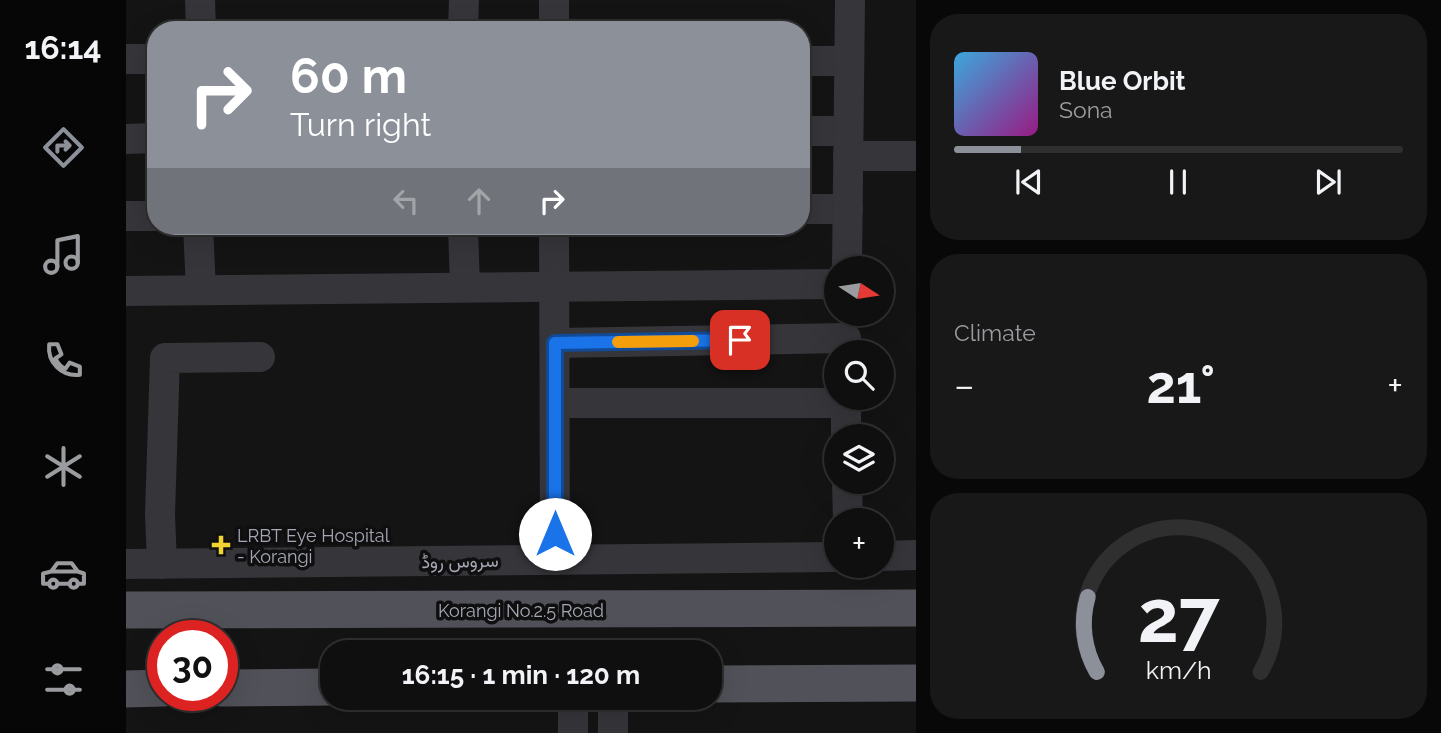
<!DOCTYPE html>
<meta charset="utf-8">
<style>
body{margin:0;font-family:Raleway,Vazirmatn,sans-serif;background:#181819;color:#f1f3f6;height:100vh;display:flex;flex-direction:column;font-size:26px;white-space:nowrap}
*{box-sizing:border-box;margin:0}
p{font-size:23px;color:#9b9c9f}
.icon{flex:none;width:38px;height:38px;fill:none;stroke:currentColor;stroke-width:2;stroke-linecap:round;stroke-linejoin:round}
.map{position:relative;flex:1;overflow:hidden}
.side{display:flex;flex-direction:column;gap:14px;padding:14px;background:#080809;width:525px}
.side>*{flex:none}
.guide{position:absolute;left:21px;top:21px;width:663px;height:214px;border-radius:28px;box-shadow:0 7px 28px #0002,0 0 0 2px #2f2f30;background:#8c9099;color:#fff;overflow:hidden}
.needle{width:46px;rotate:102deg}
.tools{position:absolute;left:698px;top:256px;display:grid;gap:14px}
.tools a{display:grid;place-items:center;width:70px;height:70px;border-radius:50%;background:#0f0f10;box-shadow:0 7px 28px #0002,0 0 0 2px #2f2f30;font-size:35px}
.speed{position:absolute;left:21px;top:620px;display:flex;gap:14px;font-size:35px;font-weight:700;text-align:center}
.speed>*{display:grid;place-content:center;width:91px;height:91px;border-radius:50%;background:#0f0f10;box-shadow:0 7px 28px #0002,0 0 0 2px #2f2f30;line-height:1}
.speed .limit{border:10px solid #d22;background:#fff;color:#111}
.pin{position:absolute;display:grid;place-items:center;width:60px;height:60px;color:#fff;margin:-30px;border-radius:14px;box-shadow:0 4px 10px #0006}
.me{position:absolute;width:77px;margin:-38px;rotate:0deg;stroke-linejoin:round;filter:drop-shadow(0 0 5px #0008)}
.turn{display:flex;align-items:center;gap:24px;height:147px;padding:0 28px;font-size:32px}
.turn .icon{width:91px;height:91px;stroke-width:2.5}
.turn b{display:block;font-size:49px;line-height:60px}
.lanes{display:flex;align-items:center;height:66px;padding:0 28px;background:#0003;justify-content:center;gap:35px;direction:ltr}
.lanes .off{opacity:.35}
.big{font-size:52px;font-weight:700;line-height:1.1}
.side .tile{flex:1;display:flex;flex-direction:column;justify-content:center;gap:10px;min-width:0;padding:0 24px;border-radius:28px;background:#181819}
.side .dial{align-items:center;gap:0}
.dial svg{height:182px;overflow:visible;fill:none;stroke:#2f2f30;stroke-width:7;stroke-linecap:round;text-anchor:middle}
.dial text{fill:#f1f3f6;stroke:none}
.song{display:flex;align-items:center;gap:21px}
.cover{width:84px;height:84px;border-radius:10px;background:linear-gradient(135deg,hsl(200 70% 55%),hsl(310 70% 35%))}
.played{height:7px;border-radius:4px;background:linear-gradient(90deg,#8c9099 15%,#2f2f30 15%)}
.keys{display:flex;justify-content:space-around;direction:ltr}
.heat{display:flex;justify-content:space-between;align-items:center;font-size:38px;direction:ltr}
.trip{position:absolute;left:194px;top:640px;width:402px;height:70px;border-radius:28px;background:#0f0f10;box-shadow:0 7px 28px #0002,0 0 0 2px #2f2f30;font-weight:700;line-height:70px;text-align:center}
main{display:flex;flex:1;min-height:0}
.menu{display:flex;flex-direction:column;width:126px;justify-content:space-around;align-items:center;background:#060606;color:#9b9c9f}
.menu .icon{width:49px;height:49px}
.menu .active{color:#8c9099}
.menu b{font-size:32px;color:#f1f3f6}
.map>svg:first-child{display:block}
</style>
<main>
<nav class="menu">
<b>16:14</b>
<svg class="icon active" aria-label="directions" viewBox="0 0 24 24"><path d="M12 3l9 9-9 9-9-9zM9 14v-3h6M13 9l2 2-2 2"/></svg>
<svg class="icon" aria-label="music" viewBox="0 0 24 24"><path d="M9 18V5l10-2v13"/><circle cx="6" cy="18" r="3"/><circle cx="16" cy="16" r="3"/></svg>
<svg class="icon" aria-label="phone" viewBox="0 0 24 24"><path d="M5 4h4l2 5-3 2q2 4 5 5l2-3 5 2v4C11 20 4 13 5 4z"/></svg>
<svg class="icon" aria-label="climate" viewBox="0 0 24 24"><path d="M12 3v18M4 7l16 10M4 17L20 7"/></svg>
<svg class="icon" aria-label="car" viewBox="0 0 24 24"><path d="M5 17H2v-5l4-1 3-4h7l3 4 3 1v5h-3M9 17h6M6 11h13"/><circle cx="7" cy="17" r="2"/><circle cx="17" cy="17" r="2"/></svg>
<svg class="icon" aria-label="filters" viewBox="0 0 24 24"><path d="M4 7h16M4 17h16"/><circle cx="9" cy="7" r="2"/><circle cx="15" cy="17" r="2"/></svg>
</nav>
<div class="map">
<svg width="790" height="733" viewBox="0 0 790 733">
<rect width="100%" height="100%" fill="#141415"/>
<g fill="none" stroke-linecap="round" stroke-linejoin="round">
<!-- minor -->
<g stroke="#35353a" stroke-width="30">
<path d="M74,0L75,30"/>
<path d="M428,0V30"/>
<path d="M337,30L338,0"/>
<path d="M0,59H30"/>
<path d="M676,61H723"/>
<path d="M676,131H722"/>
<path d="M0,139L30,138"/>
<path d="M722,156H790"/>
<path d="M676,209H722"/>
<path d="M0,216H30"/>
<path d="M72,226L75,290"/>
<path d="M337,226L339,287"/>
<path d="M428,226L429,560"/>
<path d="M721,268L724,0"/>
<path d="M0,291L710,284"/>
<path d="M429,343L720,338"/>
<path d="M720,397V436"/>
<path d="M429,403H720"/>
<path d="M721,481L722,520"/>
<path d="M756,556L790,555"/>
<path d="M0,564L710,557"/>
<path d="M36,564L34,514L39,358L134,357"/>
<path d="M447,698V733"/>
<path d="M487,698V733"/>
</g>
<!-- major -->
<g stroke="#515159" stroke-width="37">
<path d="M0,610L790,608"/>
<path d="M584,684L790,683"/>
<path d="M96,688L206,687"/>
<path d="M0,689L37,688"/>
</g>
</g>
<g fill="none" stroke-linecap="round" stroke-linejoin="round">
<!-- route casing -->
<g stroke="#114b97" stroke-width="18">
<path id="route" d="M429,534V343L614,340"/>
</g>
<!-- route -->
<use href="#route" stroke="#1a73e8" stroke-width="12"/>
<!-- slow -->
<path stroke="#f59e0b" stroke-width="12" d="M492,342L567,341"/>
</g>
<!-- markers -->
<path fill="#efd432" stroke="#0f0f10" stroke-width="2.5" d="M91.5 534.5h7v7h7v7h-7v7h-7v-7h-7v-7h7z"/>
<g text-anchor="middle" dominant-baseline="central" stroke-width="7" stroke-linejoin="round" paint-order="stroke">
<!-- poi labels -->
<g font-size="18" fill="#a5a7b5" stroke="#0f0f10" text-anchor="start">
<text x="111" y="535">LRBT Eye Hospital<tspan x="111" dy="21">- Korangi</tspan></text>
</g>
<!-- street labels -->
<g font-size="18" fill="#a5a7b5" stroke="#0f0f10">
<text transform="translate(334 561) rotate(-1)">سروس روڈ</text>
<text x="395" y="610">Korangi No.2.5 Road</text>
</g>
</g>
</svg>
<div class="tools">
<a><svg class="needle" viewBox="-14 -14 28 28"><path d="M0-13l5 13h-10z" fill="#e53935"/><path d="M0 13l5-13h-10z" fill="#9b9c9f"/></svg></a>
<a><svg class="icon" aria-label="search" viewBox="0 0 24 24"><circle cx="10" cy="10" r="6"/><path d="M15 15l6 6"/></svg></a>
<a><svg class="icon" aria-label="layers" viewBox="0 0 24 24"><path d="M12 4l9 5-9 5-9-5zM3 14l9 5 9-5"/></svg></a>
<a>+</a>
</div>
<div class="speed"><div class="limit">30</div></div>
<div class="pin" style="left:614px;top:340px;background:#d93025"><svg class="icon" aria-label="arrive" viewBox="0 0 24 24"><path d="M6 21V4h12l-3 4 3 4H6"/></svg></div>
<svg class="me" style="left:429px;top:534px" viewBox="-20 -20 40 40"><circle r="19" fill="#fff"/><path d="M0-13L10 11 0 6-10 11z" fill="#1a73e8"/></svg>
<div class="trip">16:15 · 1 min · 120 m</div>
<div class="guide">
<div class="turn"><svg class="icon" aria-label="right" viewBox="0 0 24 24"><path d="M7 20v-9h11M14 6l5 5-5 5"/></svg><div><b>60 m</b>Turn right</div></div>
<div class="lanes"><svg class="icon off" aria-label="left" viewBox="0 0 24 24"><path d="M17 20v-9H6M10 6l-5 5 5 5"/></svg><svg class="icon off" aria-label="ahead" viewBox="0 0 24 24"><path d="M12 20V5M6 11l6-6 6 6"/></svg><svg class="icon" aria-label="right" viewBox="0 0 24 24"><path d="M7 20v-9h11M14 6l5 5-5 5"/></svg></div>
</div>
</div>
<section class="side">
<div class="tile">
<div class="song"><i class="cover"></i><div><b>Blue Orbit</b><p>Sona</p></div></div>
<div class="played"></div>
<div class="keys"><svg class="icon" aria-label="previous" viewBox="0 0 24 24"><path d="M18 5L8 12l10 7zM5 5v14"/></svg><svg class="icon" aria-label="pause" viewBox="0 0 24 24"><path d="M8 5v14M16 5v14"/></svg><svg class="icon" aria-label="next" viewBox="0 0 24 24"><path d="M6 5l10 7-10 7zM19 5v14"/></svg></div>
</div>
<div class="tile"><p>Climate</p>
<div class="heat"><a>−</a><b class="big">21°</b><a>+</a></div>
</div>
<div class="tile dial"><svg viewBox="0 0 100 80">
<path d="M14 69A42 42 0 1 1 86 69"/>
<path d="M14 69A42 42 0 0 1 10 36" stroke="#8c9099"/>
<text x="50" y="56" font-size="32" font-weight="700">27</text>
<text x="50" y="72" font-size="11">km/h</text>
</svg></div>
</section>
</main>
